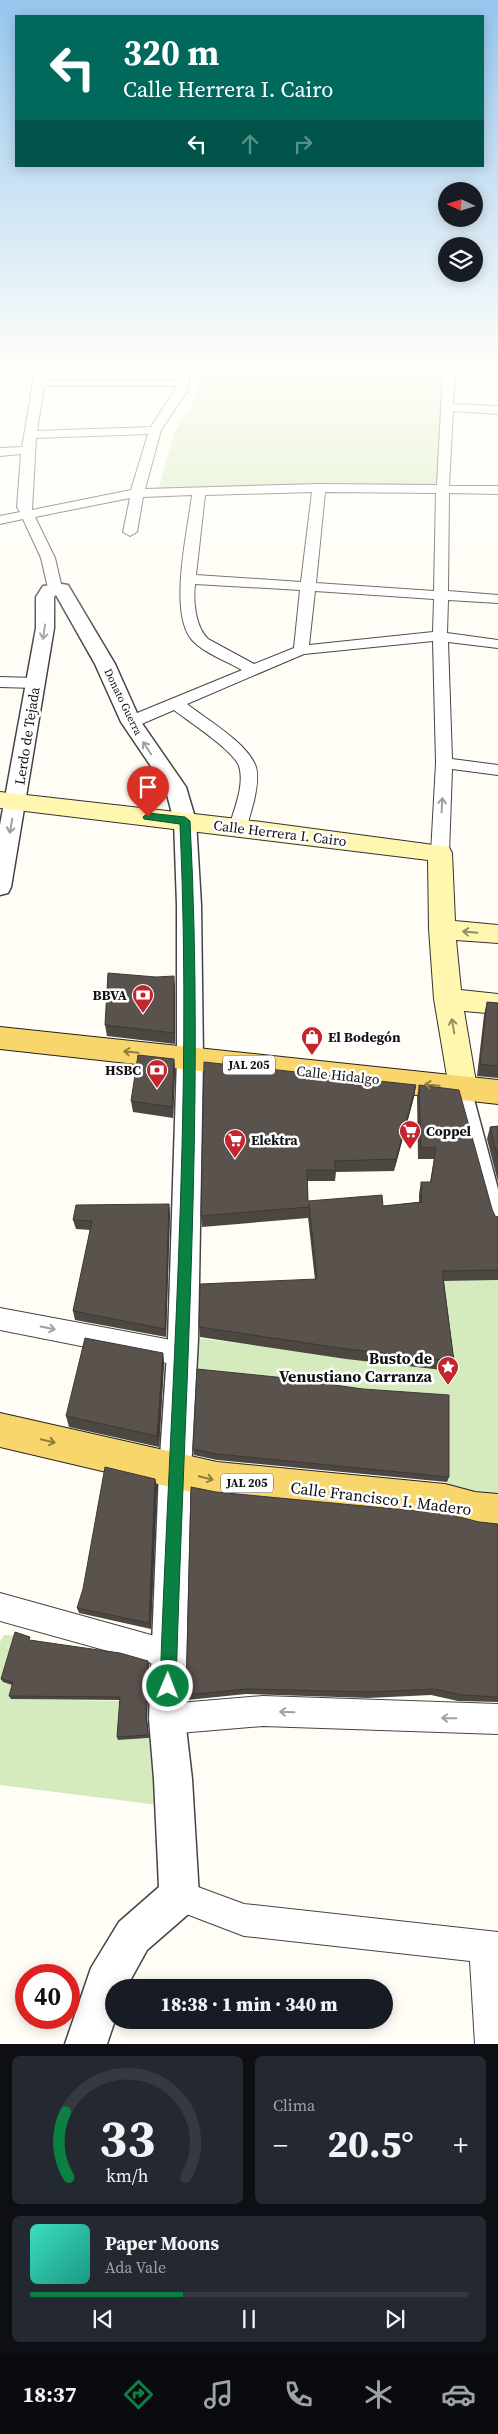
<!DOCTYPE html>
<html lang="es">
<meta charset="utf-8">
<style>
body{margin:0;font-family:"Source Serif 4",serif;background:#242831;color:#f1f3f6;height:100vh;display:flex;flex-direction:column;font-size:19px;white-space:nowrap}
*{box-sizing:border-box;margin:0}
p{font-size:16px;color:#9ea1a6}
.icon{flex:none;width:28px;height:28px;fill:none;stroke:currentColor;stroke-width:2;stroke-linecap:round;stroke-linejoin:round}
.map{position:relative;height:2044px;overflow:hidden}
.details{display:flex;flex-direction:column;gap:12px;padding:12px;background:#0d0f14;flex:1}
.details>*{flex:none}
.guide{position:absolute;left:15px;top:15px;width:469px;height:152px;border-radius:0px;box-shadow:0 2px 12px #0003;background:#00695c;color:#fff;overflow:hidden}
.needle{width:32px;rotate:274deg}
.fabs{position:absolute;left:438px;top:182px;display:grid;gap:10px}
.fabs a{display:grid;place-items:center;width:45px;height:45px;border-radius:50%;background:#171b24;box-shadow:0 2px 12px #0003;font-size:25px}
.speed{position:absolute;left:15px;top:1964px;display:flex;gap:10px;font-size:25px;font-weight:700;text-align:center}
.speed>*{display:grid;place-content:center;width:65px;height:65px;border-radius:50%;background:#171b24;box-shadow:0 2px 12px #0003;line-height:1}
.speed .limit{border:8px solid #d22;background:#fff;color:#111}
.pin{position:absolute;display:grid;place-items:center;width:42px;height:42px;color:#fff;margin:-51px -21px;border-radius:50% 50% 50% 0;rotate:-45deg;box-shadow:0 0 5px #0007}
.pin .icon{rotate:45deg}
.me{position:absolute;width:55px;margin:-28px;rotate:1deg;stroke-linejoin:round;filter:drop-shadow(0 0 4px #0008)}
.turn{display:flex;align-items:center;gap:18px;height:105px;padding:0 25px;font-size:22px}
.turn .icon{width:65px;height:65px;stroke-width:2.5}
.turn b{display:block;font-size:35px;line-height:42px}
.lanes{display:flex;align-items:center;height:48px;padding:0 25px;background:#0003;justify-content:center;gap:25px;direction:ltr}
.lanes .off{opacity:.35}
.big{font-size:38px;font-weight:800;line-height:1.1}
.details .widget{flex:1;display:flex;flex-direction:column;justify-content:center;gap:8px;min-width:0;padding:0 18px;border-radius:8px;background:#242831}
.details .dial{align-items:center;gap:0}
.dial svg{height:130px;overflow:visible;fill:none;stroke:#363941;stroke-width:7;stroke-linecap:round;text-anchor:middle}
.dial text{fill:#f1f3f6;stroke:none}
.song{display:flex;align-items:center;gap:15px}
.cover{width:60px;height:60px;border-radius:8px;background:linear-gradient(135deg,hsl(170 70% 55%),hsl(170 70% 35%))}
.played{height:5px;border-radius:2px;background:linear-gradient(90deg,#0b8043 35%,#363941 35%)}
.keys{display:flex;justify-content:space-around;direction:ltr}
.heat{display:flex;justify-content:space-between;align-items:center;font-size:28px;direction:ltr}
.details .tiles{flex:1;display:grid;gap:12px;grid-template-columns:1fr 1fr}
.widget:last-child{grid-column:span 2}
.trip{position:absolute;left:105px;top:1979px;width:288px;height:50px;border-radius:25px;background:#171b24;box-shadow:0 2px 12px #0003;font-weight:800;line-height:50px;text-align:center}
.tab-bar{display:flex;height:80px;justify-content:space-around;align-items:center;background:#090b0e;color:#9ea1a6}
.tab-bar .icon{width:35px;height:35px}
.tab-bar .current{color:#0b8043}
.tab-bar b{font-size:22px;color:#f1f3f6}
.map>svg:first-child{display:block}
</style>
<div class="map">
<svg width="498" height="2044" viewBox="0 0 498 2044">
<rect width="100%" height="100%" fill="#fffdf5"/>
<!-- green -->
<g fill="#d5ebbd">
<path d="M199,370H444L440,391L442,433L439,485L331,484L158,491L174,433L196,396Z"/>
<path d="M498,1280V1510L445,1502L449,1446L240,1380L192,1375L183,1336C272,1347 361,1361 451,1370L439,1281Z"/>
<path d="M4,1635L18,1636L3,1682L16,1686L12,1699L122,1701L118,1740L161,1738L166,1806L0,1785V1642Z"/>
</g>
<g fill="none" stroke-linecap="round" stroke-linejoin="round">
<!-- pedestrian casing -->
<g stroke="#444" stroke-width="3">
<path id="pedestrian" d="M463,1082L469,1084L471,1088L498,1189V1227L492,1225L490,1220L455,1088L457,1084Z"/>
</g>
<!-- minor casing -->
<g stroke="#444" stroke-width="2">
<g id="minor">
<path d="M32,370H44V380H177L178,370H190L188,390L161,430L145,489L319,484L437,485L443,370H455L453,404L498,406V414L453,411L449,486H498V494L449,493L448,591L498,595V603L448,600L447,633L498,640V648L448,642L452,759L498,765V775L452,769L449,853L446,857L440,859L434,857L431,853L436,763L433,641L304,654L187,704C206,719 248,743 256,767C259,778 256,791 254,801C251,811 249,823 244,831H232L229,827C234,809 245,785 239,766C233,750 188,721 174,710L137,726H125L123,722L125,718L242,670C226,661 204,653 192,640C168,612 188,530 192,495L143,497L137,532L130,536L123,532L130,498L35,517L55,558L62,588L55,592L48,588L41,558L23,519L0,524V516L20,512L17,507L21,454L0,456V448L22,447L33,383ZM44,386H177L151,427L37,431ZM148,434L131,490L32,510L36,438ZM312,492L301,582L196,575L205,495ZM325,492L436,493L434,591L316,583ZM195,584L300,590L294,648L254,664L208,639C195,626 193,601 195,584ZM315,591L434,599L433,632L309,645Z"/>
<path d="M0,677L35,678L43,683L35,688L0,687Z"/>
<path d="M0,1308L182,1342L191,1346L194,1354L191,1362L182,1366L0,1330Z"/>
<path d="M0,1593L169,1640L179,1644L183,1654L179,1664L169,1668L0,1621Z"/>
<path d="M263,1696L498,1704V1734L263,1726L167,1734L157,1729L152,1719L157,1709L167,1704Z"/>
<path d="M179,1880L244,1904L498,1932V2044H475L470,1961L244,1936L168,1907L163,1896L168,1885Z"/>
</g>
</g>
<!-- tertiary casing -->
<g stroke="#444" stroke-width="3">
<path id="tertiary" d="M62,584L68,585L115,664L141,722L186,787L196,821L201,905L203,1058L198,1339L191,1471L185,1719L192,1779L199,1896L193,1910L147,1950L126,1988H114L115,2020L107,2044H65L91,1968L119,1922L159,1887L154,1779L149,1719L159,1471L168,1339L177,1058V905L174,821L165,787L121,722L95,664L56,595L54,597V628L11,887L8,893L0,895V825L36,628V597L43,586Z"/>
</g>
<!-- secondary casing -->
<g stroke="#333" stroke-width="2">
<path id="secondary" d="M0,792L238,819L449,847L452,853L455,921L498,925V943L456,940L461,990L498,994V1014L464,1011L477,1088L473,1096L463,1100L453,1096L449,1088L434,999L429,929L428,860L0,808Z"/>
</g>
<!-- primary casing -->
<g stroke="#222" stroke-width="2">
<g id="primary">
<path d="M0,1027L498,1080V1104L0,1049Z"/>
<path d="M0,1413L217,1462L445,1484L475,1492L498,1494V1530L475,1528L445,1520L217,1498L0,1447Z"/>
</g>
</g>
<!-- pedestrian -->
<use href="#pedestrian" fill="#fff" fill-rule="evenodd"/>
<!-- minor -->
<use href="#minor" fill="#fff" fill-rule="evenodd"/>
<!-- tertiary -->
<use href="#tertiary" fill="#fff" fill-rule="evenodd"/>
<!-- secondary -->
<use href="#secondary" fill="#fff6b0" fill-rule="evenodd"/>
<!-- primary -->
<use href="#primary" fill="#f9d66b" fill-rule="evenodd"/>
</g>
<!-- wall -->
<g fill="#4d4742">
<path d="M156,977L175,987V1044L107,1036L105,1025Z"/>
<path d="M487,1002L498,1003V1078L477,1076L484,1015Z"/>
<path d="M174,1059L175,1070L173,1118L133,1112L131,1101Z"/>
<path d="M416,1085L414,1097L394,1171L336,1172L335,1181H307L308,1201L383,1206L419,1202V1194L421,1182H430L434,1159H418L417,1097L419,1085L495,1216L498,1217V1280L444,1281L454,1361L451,1371L346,1359L200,1337L199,1327L315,1280L308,1217V1218L202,1227L201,1216Z"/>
<path d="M498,1126V1182L487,1139L490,1127Z"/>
<path d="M169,1204L170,1213L166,1337L75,1320L73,1311L90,1230L76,1229L73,1220Z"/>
<path d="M163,1353L164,1364L159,1447L69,1427L66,1416Z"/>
<path d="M193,1449L449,1477L447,1482L217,1460L194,1455Z"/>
<path d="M155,1479L157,1486L151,1629L79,1613L77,1608Z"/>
<path d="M216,1492L498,1524V1702L458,1701L431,1695L368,1698L246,1694L187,1700L186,1695Z"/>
<path d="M32,1640L148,1661L149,1664L147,1719L149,1738L118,1740L117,1737L120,1700L11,1699L9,1696L12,1685L3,1682L1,1679Z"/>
</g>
<!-- shaded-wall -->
<g fill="#3f3936">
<path d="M174,976L175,987V1044L174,1033Z"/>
<path d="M174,1059L175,1070L173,1118L172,1107Z"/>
<path d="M416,1085L414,1097L394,1171L396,1159Z"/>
<path d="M169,1204L170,1213L166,1337L165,1329Z"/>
<path d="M163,1353L164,1364L159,1447L157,1436Z"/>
<path d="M155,1479L157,1486L151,1629L149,1623Z"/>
<path d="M148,1661L149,1664L147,1719L149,1738L148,1735L146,1716Z"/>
</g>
<!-- building -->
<g fill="#5a524d" stroke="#3f3936">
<path d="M108,973L156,977L174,976V1033L105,1025Z"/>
<path d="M487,1002L498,1003V1066L480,1064Z"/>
<path d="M138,1055L174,1059L172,1107L131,1101Z"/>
<path d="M204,1062L416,1085L396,1159L334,1161L336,1170H307L308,1201L382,1195L383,1206L422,1202L421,1182H431L436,1147L421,1148L419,1085L459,1090L492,1209L495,1216L498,1217V1270L442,1271L454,1361L347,1349L199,1327L200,1284L317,1279L309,1204V1207L201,1216Z"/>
<path d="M498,1126V1158L490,1127Z"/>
<path d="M169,1204L165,1329L73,1311L92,1221L73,1220L76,1205Z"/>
<path d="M85,1338L163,1353L157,1436L66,1416Z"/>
<path d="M197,1369L276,1377L363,1389L449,1395V1477L217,1454L193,1449Z"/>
<path d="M105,1467L155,1479L149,1623L77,1608L83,1589Z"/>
<path d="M191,1487L216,1492L448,1514L479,1522L498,1524V1697L462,1695L434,1689L370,1692L246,1689L186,1695Z"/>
<path d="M15,1632L30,1637L29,1640L120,1653L148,1661L146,1716L148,1735L117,1737L120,1697L9,1696L13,1682L1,1679Z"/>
</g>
<!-- one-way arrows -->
<defs><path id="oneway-shaft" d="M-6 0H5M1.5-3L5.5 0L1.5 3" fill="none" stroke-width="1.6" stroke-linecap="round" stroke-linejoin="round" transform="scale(1.25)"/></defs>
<g stroke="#a0a0a0">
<use href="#oneway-shaft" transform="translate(44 632) rotate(98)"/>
<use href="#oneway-shaft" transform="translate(147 748) rotate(-123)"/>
<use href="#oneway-shaft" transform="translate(442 805) rotate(-87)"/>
<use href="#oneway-shaft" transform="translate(11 826) rotate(100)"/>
<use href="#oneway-shaft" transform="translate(48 1328) rotate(11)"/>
<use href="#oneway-shaft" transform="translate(287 1712) rotate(-178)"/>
<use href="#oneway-shaft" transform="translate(449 1718) rotate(-179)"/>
</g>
<g stroke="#948f68">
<use href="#oneway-shaft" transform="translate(470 932) rotate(-175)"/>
<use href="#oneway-shaft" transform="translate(453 1026) rotate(-100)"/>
</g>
<g stroke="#917d42">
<use href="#oneway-shaft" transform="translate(131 1052) rotate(-174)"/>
<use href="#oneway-shaft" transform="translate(432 1085) rotate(-174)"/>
<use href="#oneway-shaft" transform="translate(48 1441) rotate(13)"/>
<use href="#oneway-shaft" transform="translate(206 1478) rotate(13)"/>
</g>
<!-- sky -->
<linearGradient id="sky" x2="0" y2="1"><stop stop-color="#95c6ee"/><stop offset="0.56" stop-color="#fffefa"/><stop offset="1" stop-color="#fffefa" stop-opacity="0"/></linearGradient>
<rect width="498" height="656" fill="url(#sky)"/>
<!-- route -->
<path fill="#0b8043" stroke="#07532c" d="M148,813L185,817L190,821C205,1109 184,1398 176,1686L174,1692L168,1694L162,1692L160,1686C170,1399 193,1111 180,824L144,819L143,817Z"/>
<!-- icons -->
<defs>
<g id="bank-pin" transform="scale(1.125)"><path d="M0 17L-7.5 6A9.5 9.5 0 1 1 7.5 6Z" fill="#c4262e" stroke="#fff"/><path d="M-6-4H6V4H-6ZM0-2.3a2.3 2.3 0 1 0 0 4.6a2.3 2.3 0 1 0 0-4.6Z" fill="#fff"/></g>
<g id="shop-pin" transform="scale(1.125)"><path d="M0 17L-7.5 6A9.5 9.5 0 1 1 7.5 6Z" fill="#c4262e" stroke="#fff"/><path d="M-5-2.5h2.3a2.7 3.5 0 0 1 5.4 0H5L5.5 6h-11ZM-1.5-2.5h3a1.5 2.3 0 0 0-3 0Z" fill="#fff"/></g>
<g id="supermarket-pin" transform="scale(1.125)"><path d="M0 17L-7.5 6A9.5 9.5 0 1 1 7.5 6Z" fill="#c4262e" stroke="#fff"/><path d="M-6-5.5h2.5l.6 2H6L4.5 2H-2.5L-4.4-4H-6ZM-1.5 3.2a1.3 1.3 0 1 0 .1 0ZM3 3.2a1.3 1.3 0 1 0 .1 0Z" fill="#fff"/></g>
<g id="sight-pin" transform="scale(1.125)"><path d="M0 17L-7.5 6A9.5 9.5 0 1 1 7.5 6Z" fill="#c4262e" stroke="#fff"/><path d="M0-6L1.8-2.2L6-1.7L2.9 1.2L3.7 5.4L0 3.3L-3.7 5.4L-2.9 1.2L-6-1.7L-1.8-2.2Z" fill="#fff"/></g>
</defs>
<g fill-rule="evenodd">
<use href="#bank-pin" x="143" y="995"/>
<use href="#shop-pin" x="312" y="1037"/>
<use href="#bank-pin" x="157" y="1070"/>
<use href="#supermarket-pin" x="410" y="1131"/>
<use href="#supermarket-pin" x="235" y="1140"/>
<use href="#sight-pin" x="448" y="1367"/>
</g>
<g text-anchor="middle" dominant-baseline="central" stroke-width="5" stroke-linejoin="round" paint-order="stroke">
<!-- far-street labels -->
<g font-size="11" fill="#111" stroke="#fff">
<text transform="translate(123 702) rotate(64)">Donato Guerra</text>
</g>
<!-- shield labels -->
<g fill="#fff" stroke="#585858" stroke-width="1">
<rect x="223" y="1055.5" width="52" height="19" rx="4"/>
<rect x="221" y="1473.5" width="52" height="19" rx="4"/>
</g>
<g font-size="12" font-weight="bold" fill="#111">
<text x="249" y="1065">JAL 205</text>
<text x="247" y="1483">JAL 205</text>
</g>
<!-- street labels -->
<g font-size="14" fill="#111" stroke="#fff">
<text transform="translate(27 736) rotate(-81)">Lerdo de Tejada</text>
<text transform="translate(280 833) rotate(7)">Calle Herrera I. Cairo</text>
<text transform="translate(338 1075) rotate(6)">Calle Hidalgo</text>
</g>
<!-- poi labels -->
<g font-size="14" font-weight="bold" fill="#111" stroke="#fff" text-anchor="start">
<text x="127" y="995" text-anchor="end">BBVA</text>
<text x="328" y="1037">El Bodegón</text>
<text x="141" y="1070" text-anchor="end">HSBC</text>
<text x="426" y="1131">Coppel</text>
<text x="251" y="1140">Elektra</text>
</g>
<!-- near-poi labels -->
<g font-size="16" font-weight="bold" fill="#111" stroke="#fff" text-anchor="end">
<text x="432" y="1358">Busto de<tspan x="432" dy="18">Venustiano Carranza</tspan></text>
</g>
<!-- near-street labels -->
<g font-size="16" fill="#111" stroke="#fff">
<text transform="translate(381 1498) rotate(7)">Calle Francisco I. Madero</text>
</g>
</g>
</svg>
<div class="fabs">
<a><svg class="needle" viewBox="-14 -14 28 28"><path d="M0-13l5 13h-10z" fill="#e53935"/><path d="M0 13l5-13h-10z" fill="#9ea1a6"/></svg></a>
<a><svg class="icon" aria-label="layers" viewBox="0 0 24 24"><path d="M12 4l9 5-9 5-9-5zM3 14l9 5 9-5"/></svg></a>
</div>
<div class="speed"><div class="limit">40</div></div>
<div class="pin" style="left:148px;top:817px;background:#d93025"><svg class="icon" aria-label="arrive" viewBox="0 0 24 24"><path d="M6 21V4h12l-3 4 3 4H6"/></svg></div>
<svg class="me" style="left:168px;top:1686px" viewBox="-20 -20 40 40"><circle r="17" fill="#0b8043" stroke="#fff" stroke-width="3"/><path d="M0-11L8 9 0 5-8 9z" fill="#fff"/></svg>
<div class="trip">18:38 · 1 min · 340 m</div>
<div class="guide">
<div class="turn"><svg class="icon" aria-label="left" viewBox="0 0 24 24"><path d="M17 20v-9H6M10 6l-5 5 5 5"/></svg><div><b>320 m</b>Calle Herrera I. Cairo</div></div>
<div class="lanes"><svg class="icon" aria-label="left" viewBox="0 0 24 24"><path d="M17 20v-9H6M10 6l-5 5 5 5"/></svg><svg class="icon off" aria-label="ahead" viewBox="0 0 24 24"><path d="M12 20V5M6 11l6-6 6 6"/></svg><svg class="icon off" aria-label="right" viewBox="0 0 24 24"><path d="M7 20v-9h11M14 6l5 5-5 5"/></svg></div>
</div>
</div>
<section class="details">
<div class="tiles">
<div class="widget dial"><svg viewBox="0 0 100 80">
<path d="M14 69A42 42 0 1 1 86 69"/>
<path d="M14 69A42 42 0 0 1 12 29" stroke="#0b8043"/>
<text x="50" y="56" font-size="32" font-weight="700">33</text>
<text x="50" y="72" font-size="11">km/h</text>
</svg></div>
<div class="widget"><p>Clima</p>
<div class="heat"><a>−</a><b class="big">20.5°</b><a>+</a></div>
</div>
<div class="widget">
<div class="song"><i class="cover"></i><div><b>Paper Moons</b><p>Ada Vale</p></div></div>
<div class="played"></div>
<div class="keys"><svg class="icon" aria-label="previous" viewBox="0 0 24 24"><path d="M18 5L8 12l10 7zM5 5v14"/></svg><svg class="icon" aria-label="pause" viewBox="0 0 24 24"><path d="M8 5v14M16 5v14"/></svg><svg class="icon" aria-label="next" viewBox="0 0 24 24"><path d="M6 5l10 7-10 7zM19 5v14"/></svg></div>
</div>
</div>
</section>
<nav class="tab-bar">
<b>18:37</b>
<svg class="icon current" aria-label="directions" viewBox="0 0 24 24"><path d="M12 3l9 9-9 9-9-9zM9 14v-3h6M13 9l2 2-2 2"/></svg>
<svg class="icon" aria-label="music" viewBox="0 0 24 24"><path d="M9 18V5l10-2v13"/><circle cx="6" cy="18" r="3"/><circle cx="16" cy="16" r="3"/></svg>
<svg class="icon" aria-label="phone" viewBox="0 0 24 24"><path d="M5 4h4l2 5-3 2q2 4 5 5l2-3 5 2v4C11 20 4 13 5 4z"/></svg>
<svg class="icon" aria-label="climate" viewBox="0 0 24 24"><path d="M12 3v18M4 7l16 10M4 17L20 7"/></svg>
<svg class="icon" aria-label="car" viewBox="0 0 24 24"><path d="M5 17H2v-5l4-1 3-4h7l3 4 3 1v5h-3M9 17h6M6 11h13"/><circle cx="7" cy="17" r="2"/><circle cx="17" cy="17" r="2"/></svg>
</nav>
